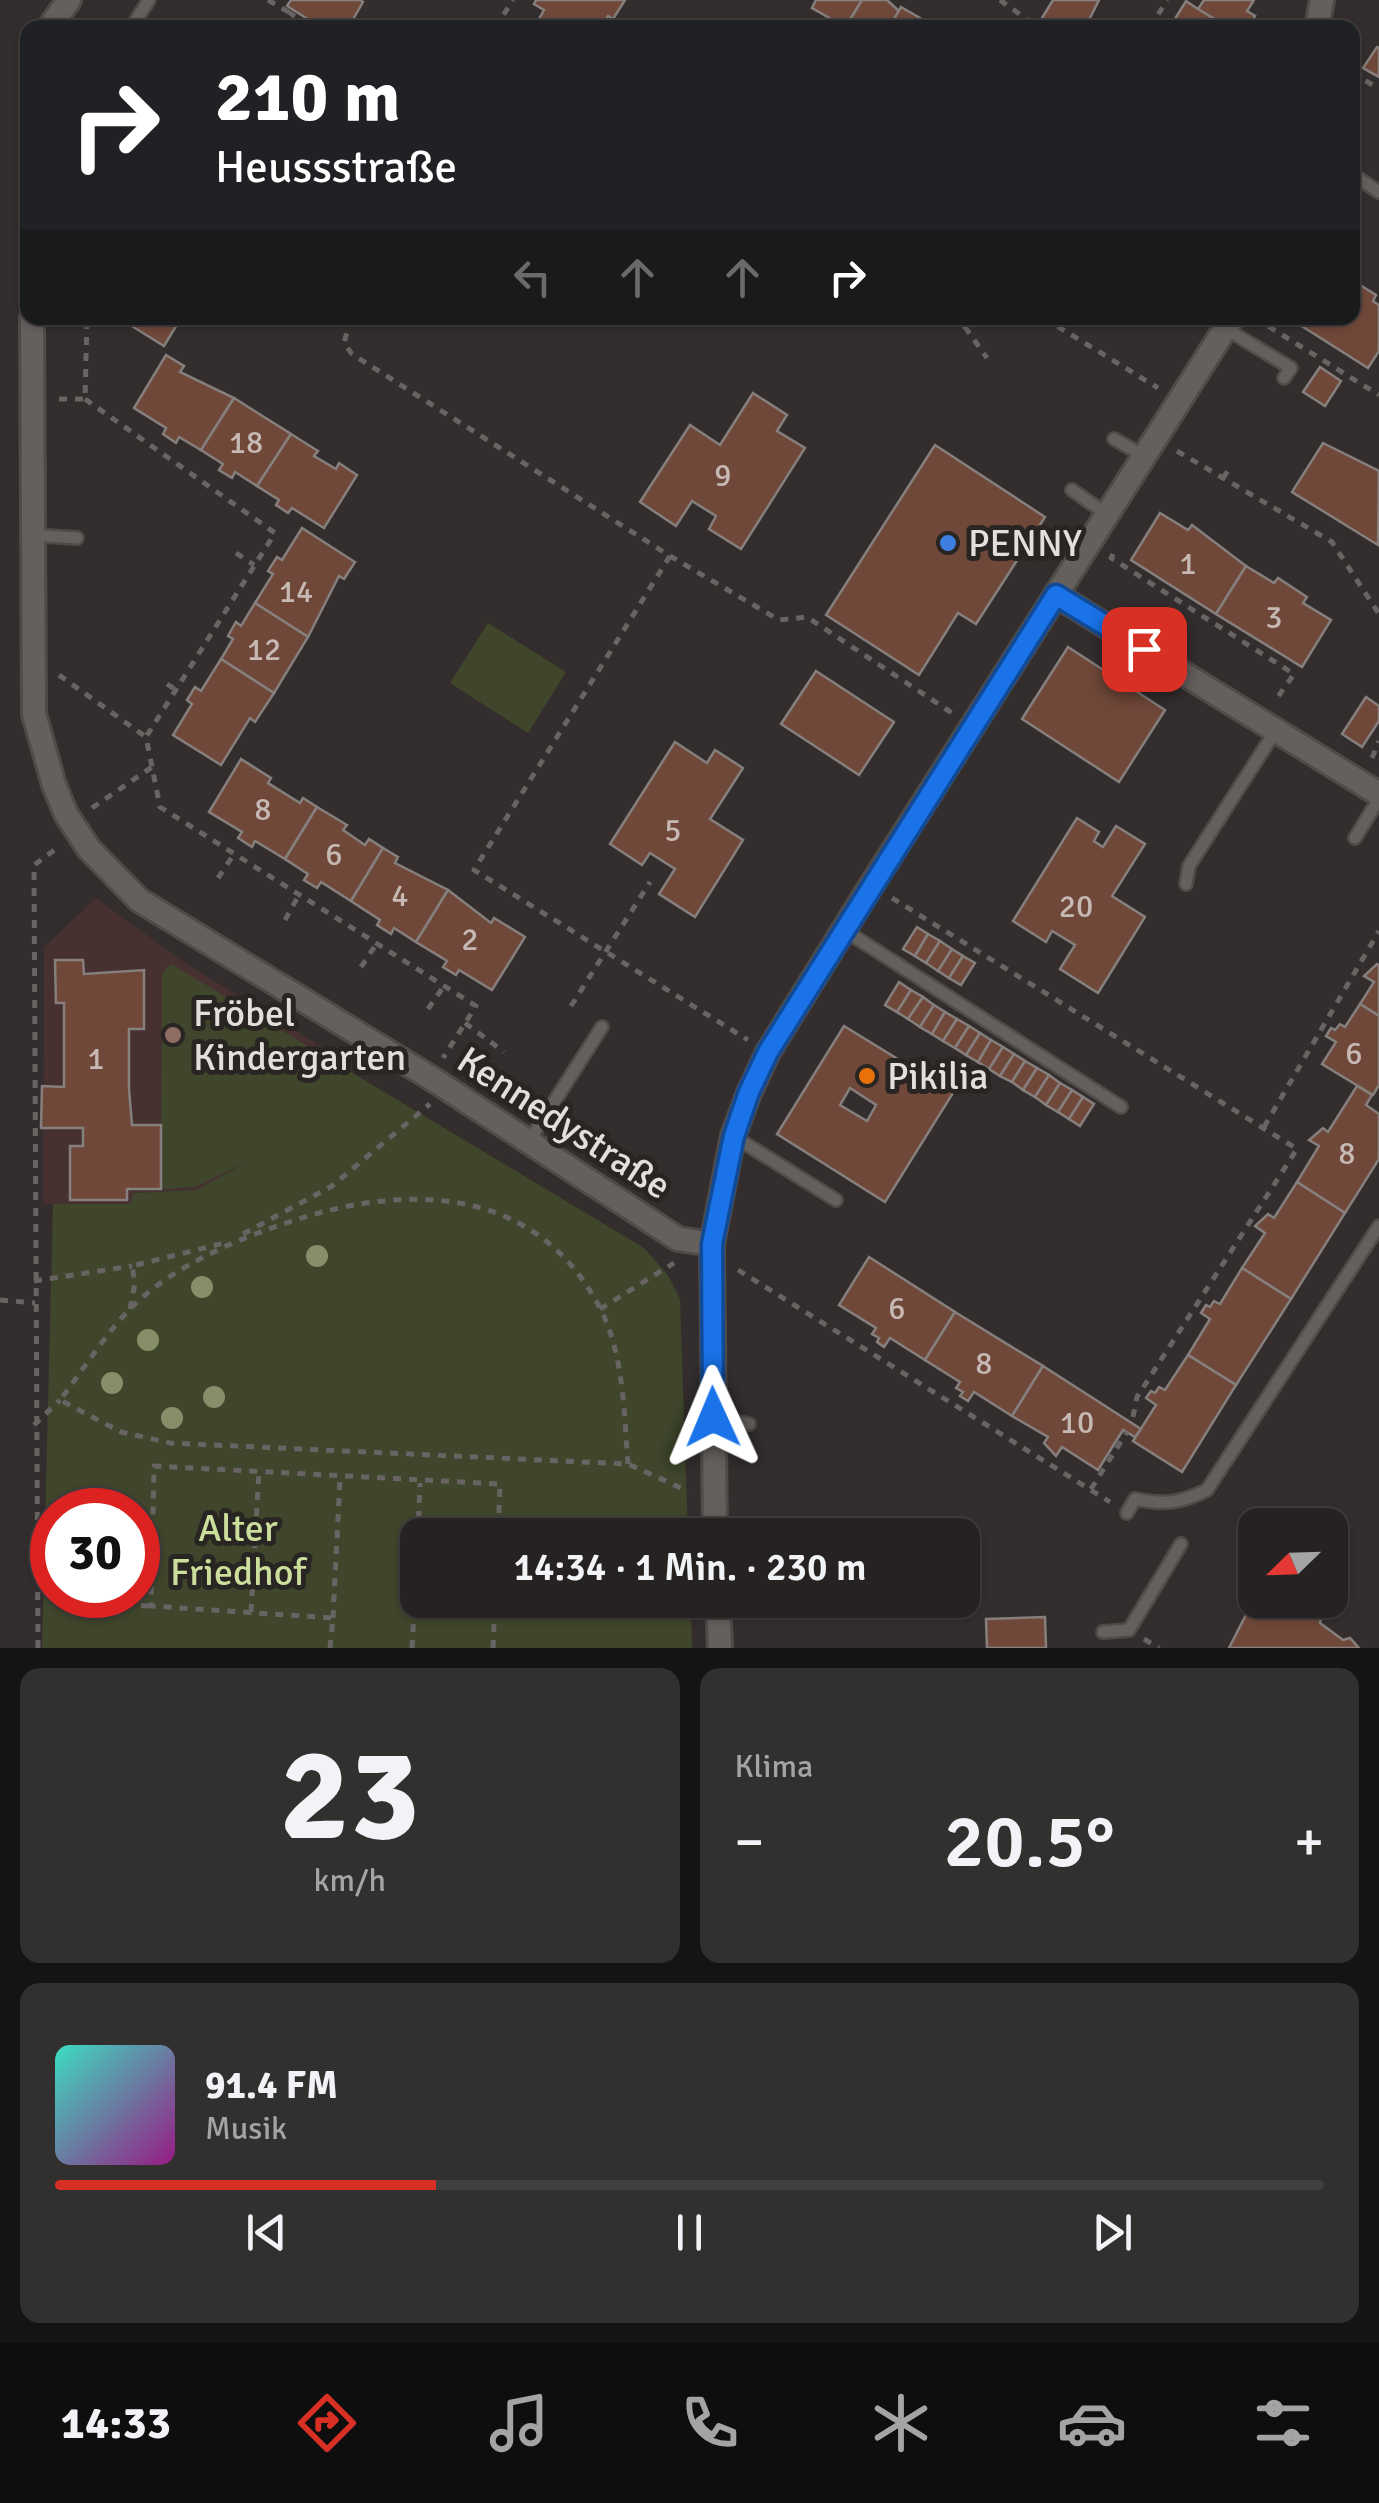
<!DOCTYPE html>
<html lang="de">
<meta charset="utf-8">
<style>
body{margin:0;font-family:Signika,sans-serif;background:#322f2f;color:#f1f3f6;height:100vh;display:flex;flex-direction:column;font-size:38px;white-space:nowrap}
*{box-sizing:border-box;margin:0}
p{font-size:32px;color:#a4a4a5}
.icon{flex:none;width:55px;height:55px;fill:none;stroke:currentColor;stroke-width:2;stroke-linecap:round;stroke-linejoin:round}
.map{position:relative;height:1648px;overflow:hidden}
.sheet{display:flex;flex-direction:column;gap:20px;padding:20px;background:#151313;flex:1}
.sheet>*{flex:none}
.top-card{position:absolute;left:20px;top:20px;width:1340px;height:305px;border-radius:20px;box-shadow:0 2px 8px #0004,0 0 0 2px #423f40;background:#202124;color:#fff;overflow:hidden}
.needle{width:65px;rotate:247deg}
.tools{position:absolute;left:1238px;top:1508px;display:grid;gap:20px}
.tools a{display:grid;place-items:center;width:110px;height:110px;border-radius:20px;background:#262222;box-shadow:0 2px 8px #0004,0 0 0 2px #423f40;font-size:50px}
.speed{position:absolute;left:30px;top:1488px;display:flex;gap:20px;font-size:50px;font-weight:700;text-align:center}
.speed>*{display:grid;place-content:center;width:130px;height:130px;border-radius:50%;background:#262222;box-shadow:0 2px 8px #0004,0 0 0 2px #423f40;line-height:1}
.speed .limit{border:15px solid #d22;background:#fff;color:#111}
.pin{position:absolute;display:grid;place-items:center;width:85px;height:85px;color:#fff;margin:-42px;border-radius:20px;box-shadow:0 5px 15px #0006}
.me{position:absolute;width:110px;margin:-55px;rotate:359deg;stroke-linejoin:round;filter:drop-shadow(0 0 8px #0008)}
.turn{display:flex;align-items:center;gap:35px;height:210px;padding:0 30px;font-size:45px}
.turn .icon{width:130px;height:130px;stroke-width:2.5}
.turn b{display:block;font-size:70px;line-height:85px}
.lanes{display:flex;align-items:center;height:95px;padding:0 30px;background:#0003;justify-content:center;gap:50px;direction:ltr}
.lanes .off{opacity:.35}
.big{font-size:75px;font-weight:600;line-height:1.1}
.sheet .tile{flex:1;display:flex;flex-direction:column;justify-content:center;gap:15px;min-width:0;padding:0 35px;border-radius:20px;background:#322f2f}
.sheet .dial{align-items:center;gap:0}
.dial b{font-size:130px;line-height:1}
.song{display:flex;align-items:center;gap:30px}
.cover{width:120px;height:120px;border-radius:15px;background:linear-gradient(135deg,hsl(170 70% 55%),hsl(310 70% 35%))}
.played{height:10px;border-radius:5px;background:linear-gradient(90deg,#d93025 30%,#423f40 30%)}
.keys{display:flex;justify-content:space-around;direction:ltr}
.heat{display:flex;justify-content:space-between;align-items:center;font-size:55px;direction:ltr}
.sheet .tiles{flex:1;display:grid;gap:20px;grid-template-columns:1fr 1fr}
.tile:last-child{grid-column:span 2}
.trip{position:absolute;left:400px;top:1518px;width:580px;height:100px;border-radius:20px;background:#262222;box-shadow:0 2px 8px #0004,0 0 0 2px #423f40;font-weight:600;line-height:100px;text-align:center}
.menu{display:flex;height:160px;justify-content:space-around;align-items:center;background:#0f0e0e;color:#a4a4a5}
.menu .icon{width:70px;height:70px}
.menu .selected{color:#d93025}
.menu b{font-size:45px;color:#f1f3f6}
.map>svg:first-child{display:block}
</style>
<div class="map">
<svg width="1379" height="1648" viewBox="0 0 1379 1648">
<rect width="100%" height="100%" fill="#332e2d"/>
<!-- education -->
<path fill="#463130" d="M96,898L185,963L351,1065L303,1132L196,1190L133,1193L131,1204H43L44,947Z"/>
<!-- green -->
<g fill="#3f462c" fill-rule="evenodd">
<path d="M488,623L566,672L528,733L450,683Z"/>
<path d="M171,964L644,1248L668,1275L680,1299L688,1535H418V1600H691L692,1648H42L53,1204H130L133,1193L196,1190L249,1161L195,1187L161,1189L162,973ZM52,1510H138V1595H52Z"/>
</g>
<!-- building -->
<g fill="#704839" stroke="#857f7d" stroke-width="2.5" fill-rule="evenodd">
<path d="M291,0H360L363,2L348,28H322L287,6Z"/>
<path d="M536,0H625L613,19L608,16L601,28H534L544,10L534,4Z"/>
<path d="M816,0H862L845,28H825L831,19L812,8Z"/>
<path d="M862,0H887L899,11L889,28H845Z"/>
<path d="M1053,0H1099L1089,20L1098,26L1057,28L1042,18Z"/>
<path d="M1204,0H1254L1247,11L1255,16L1248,28H1229L1198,9Z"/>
<path d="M1186,1L1198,9L1229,28H1183L1173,22Z"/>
<path d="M901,7L920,18L918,22L927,28H889Z"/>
<path d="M1377,47L1379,48V77L1363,68Z"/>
<path d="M1352,280L1376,295L1373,301L1379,305V351L1368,368L1289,318H1352Z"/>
<path d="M119,318H181L164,346Z"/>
<path d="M166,355L184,366L180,372L234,398L201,450L179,437L176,443L163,434L166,428L134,408Z"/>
<path d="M1320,367L1341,381L1325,406L1303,392Z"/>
<path d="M753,393L787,415L777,431L805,448L741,549L709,529L716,516L692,501L676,526L640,502L690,425L720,445Z"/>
<path d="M234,398L291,434L257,486L235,472L232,478L219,470L223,464L201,450Z"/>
<path d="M291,434L318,451L314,456L336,469L339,463L357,475L324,528L292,508L288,513L276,505L279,500L257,486Z"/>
<path d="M1323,443L1379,471L1378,545L1292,492Z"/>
<path d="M935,445L1045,517L976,624L958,613L919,675L826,615Z"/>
<path d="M1160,513L1188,530L1192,525L1246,566L1216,614L1131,560Z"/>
<path d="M302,528L355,562L344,579L339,576L308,637L255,603L273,574L268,571L277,557L282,560Z"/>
<path d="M1246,566L1274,583L1278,578L1307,597L1303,603L1331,620L1302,667L1216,614Z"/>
<path d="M255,603L308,637L274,693L221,659L233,639L228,636L236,622L241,626Z"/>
<path d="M1068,647L1165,710L1119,782L1022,719Z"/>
<path d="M221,659L274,693L255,722L250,718L221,765L173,735L192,704L187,700L195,687L201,691Z"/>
<path d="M816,671L894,722L859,775L781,724Z"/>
<path d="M1366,697L1379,706V721L1362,747L1342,734Z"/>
<path d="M675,742L707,763L715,750L743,768L710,819L743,840L695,917L659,894L675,869L650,853L642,865L610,844Z"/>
<path d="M241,759L271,778L268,783L300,803L303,798L317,807L285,859L255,841L252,847L238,838L242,832L209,812Z"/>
<path d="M317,807L347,825L343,830L365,845L369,839L383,848L351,901L321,882L317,888L304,880L308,874L285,859Z"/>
<path d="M1077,818L1099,832L1094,841L1103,847L1116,826L1145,844L1112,896L1145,917L1098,993L1060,969L1075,945L1052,931L1046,942L1013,921Z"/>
<path d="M383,848L398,857L395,863L448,890L416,942L394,928L391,934L377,925L380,920L351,901Z"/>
<path d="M448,890L491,923L494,918L525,937L492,990L459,970L456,975L443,967L447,961L416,942Z"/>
<path d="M917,927L928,934L915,956L903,949Z"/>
<path d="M928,934L940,941L926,963L915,956Z"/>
<path d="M940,941L952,949L938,971L926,963Z"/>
<path d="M952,949L963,956L949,978L938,971Z"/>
<path d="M963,956L975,963L961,985L949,978Z"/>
<path d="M55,960H83L84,974L144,970V1029H129V1089L132,1125H161V1189H127V1200H70V1146H83V1128H41L42,1086L64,1087V1003H56Z"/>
<path d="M1377,964L1379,965V1016L1360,1004L1374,982L1364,976Z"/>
<path d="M899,982L911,990L897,1012L885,1005Z"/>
<path d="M911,990L923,997L908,1019L897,1012Z"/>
<path d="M923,997L934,1005L920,1027L908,1019Z"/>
<path d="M1360,1004L1379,1016V1085L1373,1095L1322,1064L1336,1042L1326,1036L1331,1028L1335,1030L1340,1024L1345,1027Z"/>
<path d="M934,1005L945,1012L932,1034L920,1027Z"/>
<path d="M945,1012L957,1019L943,1041L932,1034Z"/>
<path d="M957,1019L969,1026L955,1048L943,1041Z"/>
<path d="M844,1026L953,1093L885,1202L777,1134ZM850,1088L876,1105L867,1121L840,1105Z"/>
<path d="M969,1026L980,1033L966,1055L955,1048Z"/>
<path d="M980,1033L991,1040L978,1062L966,1055Z"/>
<path d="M991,1040L1003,1047L989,1069L978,1062Z"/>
<path d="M1003,1047L1014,1054L1000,1076L989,1069Z"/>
<path d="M1014,1054L1025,1061L1012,1082L1000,1076Z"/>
<path d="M1025,1061L1037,1068L1023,1090L1012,1082Z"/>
<path d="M1037,1068L1049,1075L1035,1097L1023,1090Z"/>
<path d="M1049,1075L1060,1083L1046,1105L1035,1097Z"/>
<path d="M1060,1083L1072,1090L1058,1112L1046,1105Z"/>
<path d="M1357,1086L1372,1095L1366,1105L1379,1114V1159L1345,1213L1297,1182L1319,1146L1309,1140L1323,1128L1328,1132Z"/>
<path d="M1072,1090L1083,1097L1069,1119L1058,1112Z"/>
<path d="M1083,1097L1094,1104L1080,1126L1069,1119Z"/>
<path d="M1297,1182L1345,1213L1291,1299L1242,1268L1265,1233L1255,1226L1268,1214L1274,1218Z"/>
<path d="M869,1257L955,1312L925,1360L890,1338L884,1347L877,1342L879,1338L872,1334L876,1328L839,1305Z"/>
<path d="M1242,1268L1291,1299L1236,1385L1188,1355L1210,1319L1201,1313L1206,1305L1210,1307L1214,1301L1220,1304Z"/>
<path d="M955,1312L1043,1366L1012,1416L974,1392L968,1401L960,1396L963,1392L956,1388L960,1382L925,1360Z"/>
<path d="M1188,1355L1236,1385L1182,1472L1133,1441L1156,1405L1146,1398L1151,1391L1155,1393L1159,1387L1165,1390Z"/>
<path d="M1043,1366L1141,1429L1135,1437L1123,1430L1098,1470L1062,1447L1056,1456L1044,1443L1048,1437L1012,1416Z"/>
<path d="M1289,1600L1322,1616L1320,1623L1343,1640L1350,1638L1359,1648H1229L1253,1601L1282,1616Z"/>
<path d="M1045,1617L1046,1648H987L986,1619Z"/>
</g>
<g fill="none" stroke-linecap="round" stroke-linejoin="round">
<!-- lane casing -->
<g stroke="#4f4b49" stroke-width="16">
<g id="lane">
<path d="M131,28L149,0"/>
<path d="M1352,174L1379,192"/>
<path d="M1226,329L1291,368L1284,378"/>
<path d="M1114,439L1144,456"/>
<path d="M1072,490L1108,515"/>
<path d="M30,535L77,538"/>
<path d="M1355,838L1379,799"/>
<path d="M1186,884L1189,866L1276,730"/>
<path d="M844,930L1121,1107"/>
<path d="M733,1136L836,1200"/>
<path d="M529,1141L602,1027"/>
<path d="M714,1417L749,1424"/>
<path d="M1127,1513L1135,1499C1164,1505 1181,1503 1207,1490L1379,1226"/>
<path d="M1103,1632L1129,1630L1181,1544"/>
</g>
</g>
<!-- street casing -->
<g stroke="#4f4b49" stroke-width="28">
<g id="street">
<path d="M49,28L69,0"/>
<path d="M1317,28L1322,0"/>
<path d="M32,318L34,714L54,785L66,814L89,849L139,900L431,1078L678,1239L712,1244"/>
<path d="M1056,595L1379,794"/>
<path d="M715,1535L712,1244L733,1136L749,1093L768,1052L871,886L1232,318"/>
<path d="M718,1600L720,1648"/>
</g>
</g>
<!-- path -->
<g stroke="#686463" stroke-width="5" stroke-dasharray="8 8" stroke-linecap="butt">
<path d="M268,0L290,13"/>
<path d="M1000,0L1039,28"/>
<path d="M280,28L290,13L311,27"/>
<path d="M495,28L513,0"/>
<path d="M1150,28L1167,0"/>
<path d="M1352,72L1379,89"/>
<path d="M351,318L344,343L352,354L670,556L779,620L807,617L952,713"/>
<path d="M949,318L965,327L972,318"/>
<path d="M1044,318L1158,388"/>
<path d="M1255,318L1379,395"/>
<path d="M965,327L987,358"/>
<path d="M59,399H85L87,318"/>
<path d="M85,399L275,533L146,737L160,807L476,1006L443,1058"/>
<path d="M1177,451L1332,542L1379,614"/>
<path d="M1223,478L1229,469"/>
<path d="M236,553L254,565"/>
<path d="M1113,554L1111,558L1294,674L1275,701"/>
<path d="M670,556L474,870L748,1040"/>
<path d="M59,675L146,737"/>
<path d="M167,684L176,690"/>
<path d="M1372,758L1379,741"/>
<path d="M92,808L152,767"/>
<path d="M218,878L234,854"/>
<path d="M892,898L1297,1149L1137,1397L1132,1422"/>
<path d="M285,920L299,895"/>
<path d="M361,967L377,943"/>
<path d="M571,1006L650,882"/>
<path d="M428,1009L444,986"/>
<path d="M465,1023L504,1052"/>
<path d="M1264,1127L1379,931"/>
<path d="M243,1234L332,1186L430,1104"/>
<path d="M738,1270L1110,1502"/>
<path d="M34,1281L132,1266"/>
<path d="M0,1300L35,1303"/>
<path d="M130,1309L135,1283L132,1266L224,1243"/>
<path d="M600,1309L674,1263"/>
<path d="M34,1425L60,1400"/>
<path d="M628,1464C624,1414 624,1355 600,1308C536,1186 410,1183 295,1220C239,1238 172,1266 130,1309C104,1336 83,1370 60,1400L121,1432L170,1443L628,1464L688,1491"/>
<path d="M1091,1489L1127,1432"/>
<path d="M418,1535L420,1483"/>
<path d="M61,1601L151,1606"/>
<path d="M251,1612L259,1471"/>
<path d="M333,1618L340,1478"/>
<path d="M1144,1639L1159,1648"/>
<path d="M38,1648L34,865L57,848"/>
<path d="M330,1648L333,1618L151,1606L154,1466L500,1484L498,1535"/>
<path d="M412,1648L418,1540"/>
<path d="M493,1648L495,1600"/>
</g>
<!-- lane -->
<use href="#lane" stroke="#65605e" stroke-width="11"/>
<!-- street -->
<use href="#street" stroke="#65605e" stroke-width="22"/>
</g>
<!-- trees -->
<g fill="#878f6a">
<circle cx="317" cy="1256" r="11"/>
<circle cx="202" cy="1287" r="11"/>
<circle cx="148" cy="1340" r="11"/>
<circle cx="112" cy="1383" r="11"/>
<circle cx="214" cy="1397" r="11"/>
<circle cx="172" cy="1418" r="11"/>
</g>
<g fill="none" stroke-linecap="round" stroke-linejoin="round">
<!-- route casing -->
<g stroke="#114b97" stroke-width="25">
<path id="route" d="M713,1417L712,1244L734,1136L749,1092L768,1052L1056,595L1144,649"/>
</g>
<!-- route -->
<use href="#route" stroke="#1a73e8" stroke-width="18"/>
</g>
<!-- markers -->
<circle fill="#3f7fe0" stroke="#292523" stroke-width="4" cx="948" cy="543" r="10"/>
<circle fill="#8d6e63" stroke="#292523" stroke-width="4" cx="173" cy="1035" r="10"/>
<circle fill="#e8710a" stroke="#292523" stroke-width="4" cx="867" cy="1076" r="10"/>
<g text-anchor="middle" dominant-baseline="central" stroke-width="10" stroke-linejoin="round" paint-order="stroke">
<!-- number labels -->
<g font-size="32" fill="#c6b9b4">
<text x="246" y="442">18</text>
<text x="723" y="475">9</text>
<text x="1188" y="563">1</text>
<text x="296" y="591">14</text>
<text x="1274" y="617">3</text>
<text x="264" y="649">12</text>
<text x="263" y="809">8</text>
<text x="673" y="830">5</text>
<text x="334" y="854">6</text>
<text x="400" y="895">4</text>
<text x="1076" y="906">20</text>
<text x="470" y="939">2</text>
<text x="1354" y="1053">6</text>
<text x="96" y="1058">1</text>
<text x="1347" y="1153">8</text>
<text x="897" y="1308">6</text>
<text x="984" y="1363">8</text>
<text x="1077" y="1422">10</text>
</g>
<!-- poi labels -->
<g font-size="38" fill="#e2dfdd" stroke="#292523" text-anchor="start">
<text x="968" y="543">PENNY</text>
<text x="193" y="1013">Fröbel<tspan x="193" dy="44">Kindergarten</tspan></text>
<text x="887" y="1076">Pikilia</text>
</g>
<!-- street labels -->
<g font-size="38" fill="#e2dfdd" stroke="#292523">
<text transform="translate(564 1123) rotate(33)">Kennedystraße</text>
</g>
<!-- park labels -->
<g font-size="38" fill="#ccde9b" stroke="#292523">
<text x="238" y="1528">Alter<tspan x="238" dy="44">Friedhof</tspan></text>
</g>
</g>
</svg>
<div class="tools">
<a><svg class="needle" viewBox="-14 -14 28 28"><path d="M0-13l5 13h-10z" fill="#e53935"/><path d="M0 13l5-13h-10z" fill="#a4a4a5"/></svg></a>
</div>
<div class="speed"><div class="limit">30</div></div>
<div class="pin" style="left:1144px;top:649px;background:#d93025"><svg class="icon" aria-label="arrive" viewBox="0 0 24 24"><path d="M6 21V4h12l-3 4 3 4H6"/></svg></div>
<svg class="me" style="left:713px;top:1417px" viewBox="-20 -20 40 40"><path d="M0-17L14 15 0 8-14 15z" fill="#1a73e8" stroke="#fff" stroke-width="4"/></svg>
<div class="trip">14:34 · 1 Min. · 230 m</div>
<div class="top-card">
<div class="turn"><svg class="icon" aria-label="right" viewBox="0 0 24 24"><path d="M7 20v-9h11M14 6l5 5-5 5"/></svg><div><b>210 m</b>Heussstraße</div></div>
<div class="lanes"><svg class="icon off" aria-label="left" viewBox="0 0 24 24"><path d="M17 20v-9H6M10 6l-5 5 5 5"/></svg><svg class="icon off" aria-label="ahead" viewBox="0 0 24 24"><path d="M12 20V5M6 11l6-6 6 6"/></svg><svg class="icon off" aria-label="ahead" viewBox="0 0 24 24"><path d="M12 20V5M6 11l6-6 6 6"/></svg><svg class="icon" aria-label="right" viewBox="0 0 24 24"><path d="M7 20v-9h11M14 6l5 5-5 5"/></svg></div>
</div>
</div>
<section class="sheet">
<div class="tiles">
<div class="tile dial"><b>23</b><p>km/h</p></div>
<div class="tile"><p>Klima</p>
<div class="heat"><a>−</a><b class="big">20.5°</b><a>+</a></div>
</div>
<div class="tile">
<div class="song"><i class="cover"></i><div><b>91.4 FM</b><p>Musik</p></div></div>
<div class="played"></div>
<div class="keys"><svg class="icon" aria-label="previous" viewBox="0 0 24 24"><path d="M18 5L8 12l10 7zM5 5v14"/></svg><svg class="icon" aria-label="pause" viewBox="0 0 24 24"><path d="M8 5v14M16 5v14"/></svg><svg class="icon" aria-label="next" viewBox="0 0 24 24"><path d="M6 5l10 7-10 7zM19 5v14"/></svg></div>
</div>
</div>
</section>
<nav class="menu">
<b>14:33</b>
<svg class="icon selected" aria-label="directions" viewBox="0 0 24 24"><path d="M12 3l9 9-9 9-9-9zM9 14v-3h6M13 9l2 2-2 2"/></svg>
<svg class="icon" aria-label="music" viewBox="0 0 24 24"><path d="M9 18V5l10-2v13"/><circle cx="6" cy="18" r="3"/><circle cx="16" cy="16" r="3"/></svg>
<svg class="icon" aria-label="phone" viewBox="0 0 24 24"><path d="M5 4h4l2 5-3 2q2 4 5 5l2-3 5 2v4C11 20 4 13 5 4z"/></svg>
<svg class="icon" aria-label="climate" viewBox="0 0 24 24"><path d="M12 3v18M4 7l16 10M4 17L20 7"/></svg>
<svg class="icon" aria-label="car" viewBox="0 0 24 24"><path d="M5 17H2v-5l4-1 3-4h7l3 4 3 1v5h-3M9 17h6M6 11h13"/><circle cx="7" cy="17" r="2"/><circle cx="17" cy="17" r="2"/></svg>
<svg class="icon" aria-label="filters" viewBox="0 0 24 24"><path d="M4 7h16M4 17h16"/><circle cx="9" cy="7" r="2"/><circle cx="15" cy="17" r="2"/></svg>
</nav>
